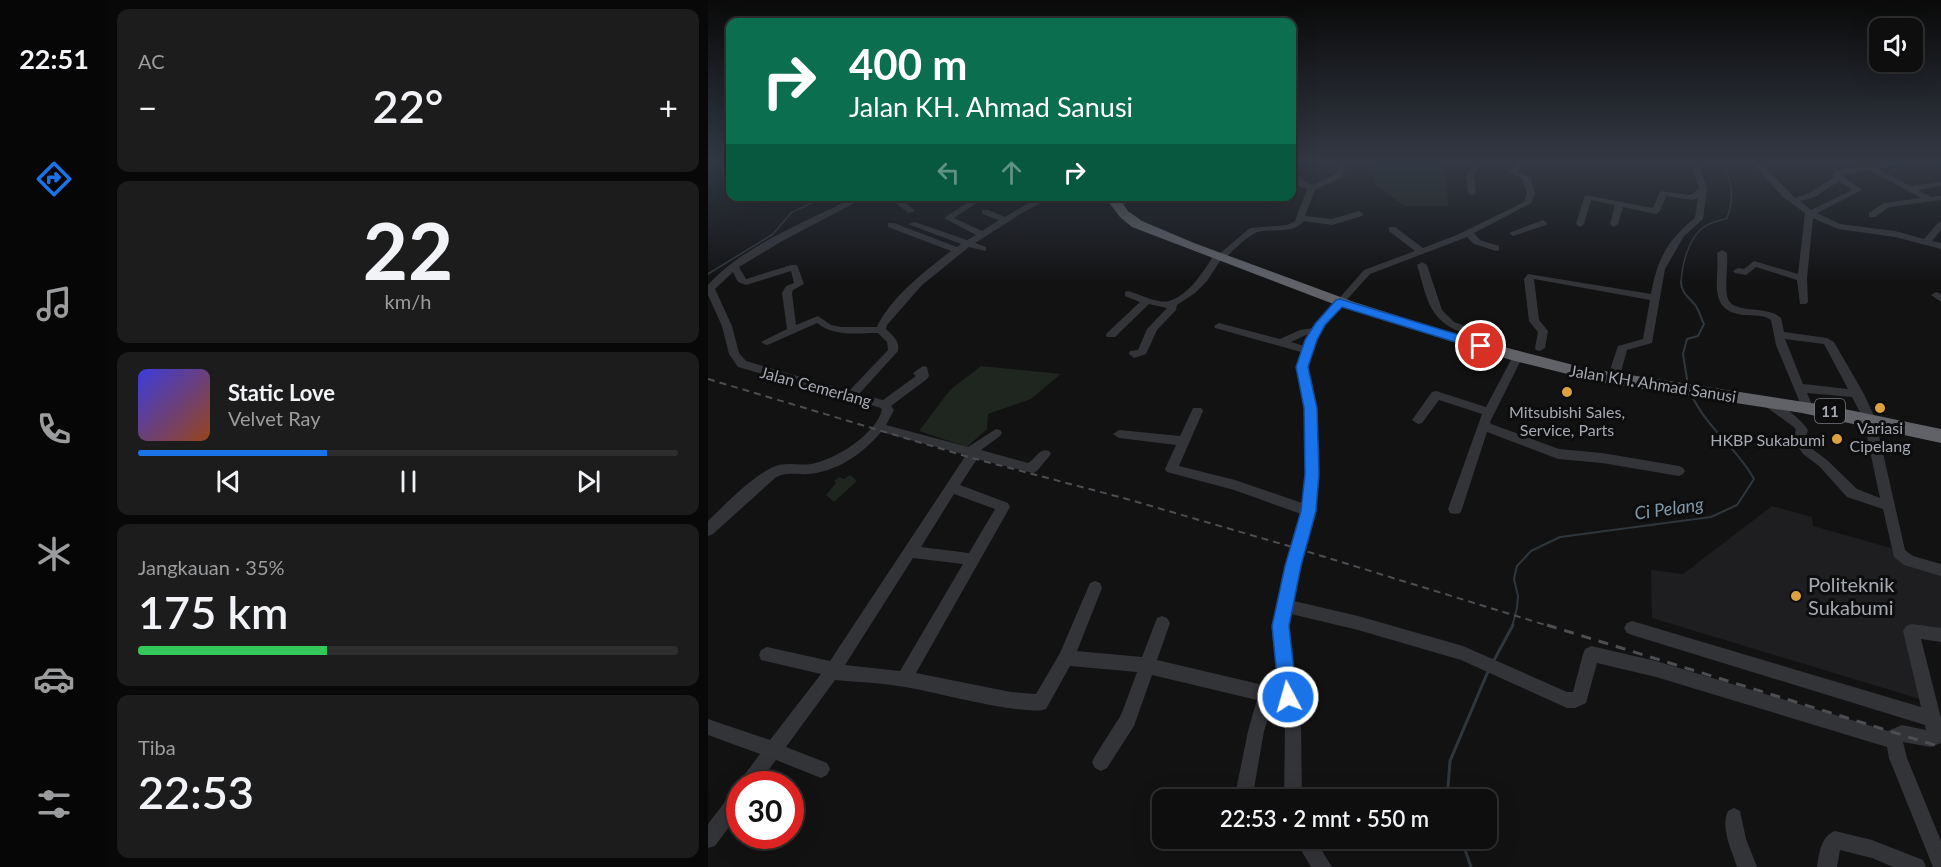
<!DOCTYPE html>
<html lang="id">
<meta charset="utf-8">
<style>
body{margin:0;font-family:Lato,sans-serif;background:#1c1c1c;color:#f1f3f6;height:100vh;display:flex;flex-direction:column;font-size:22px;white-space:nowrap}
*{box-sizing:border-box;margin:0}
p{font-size:20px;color:#9b9c9e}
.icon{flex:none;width:33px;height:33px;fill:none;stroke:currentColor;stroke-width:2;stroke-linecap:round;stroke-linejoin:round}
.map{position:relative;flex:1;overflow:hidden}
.details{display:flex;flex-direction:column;gap:9px;padding:9px;background:#080808;width:600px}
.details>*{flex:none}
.top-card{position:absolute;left:18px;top:18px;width:570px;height:183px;border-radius:12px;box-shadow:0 6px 24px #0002,0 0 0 2px #2e2e2e;background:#0b6e4f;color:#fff;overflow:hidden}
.buttons{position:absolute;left:1161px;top:18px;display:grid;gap:12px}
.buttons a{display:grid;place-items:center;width:54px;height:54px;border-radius:12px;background:#0e0e0e;box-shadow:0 6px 24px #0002,0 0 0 2px #2e2e2e;font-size:30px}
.speed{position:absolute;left:18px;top:771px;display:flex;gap:12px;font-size:30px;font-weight:700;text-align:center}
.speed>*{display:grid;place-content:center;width:78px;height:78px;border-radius:50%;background:#0e0e0e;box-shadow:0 6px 24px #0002,0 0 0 2px #2e2e2e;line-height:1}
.speed .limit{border:9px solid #d22;background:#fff;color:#111}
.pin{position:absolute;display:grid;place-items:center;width:51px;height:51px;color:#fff;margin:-26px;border:3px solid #fff;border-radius:50%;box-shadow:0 2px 6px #0007}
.me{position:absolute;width:66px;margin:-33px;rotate:354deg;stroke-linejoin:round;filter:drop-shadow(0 0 4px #0008)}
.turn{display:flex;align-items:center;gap:21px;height:126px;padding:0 24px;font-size:27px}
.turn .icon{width:78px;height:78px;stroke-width:2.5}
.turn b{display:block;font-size:42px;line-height:51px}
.lanes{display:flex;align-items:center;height:57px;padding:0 24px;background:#0003;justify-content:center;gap:30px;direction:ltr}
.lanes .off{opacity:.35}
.big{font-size:45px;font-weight:600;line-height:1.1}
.details .widget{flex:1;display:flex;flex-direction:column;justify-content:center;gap:9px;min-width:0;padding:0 21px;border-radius:12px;background:#1c1c1c}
.details .dial{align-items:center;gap:0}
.dial b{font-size:78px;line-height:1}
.song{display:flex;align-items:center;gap:18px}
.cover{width:72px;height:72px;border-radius:9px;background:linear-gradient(135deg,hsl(240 70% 55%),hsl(20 70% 35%))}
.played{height:6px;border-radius:3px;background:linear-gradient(90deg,#1a73e8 35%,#2e2e2e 35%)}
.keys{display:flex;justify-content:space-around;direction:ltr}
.heat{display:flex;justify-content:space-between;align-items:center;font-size:33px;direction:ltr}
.charge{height:9px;border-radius:4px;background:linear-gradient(90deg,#34c759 35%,#2e2e2e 0)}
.trip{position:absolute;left:444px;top:789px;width:345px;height:60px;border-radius:12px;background:#0e0e0e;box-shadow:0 6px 24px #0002,0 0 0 2px #2e2e2e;font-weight:600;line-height:60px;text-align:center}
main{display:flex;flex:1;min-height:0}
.tabs{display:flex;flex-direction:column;width:108px;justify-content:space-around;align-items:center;background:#060606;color:#9b9c9e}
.tabs .icon{width:42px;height:42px}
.tabs .active{color:#1a73e8}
.tabs b{font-size:27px;color:#f1f3f6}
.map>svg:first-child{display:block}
</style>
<main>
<nav class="tabs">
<b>22:51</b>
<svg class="icon active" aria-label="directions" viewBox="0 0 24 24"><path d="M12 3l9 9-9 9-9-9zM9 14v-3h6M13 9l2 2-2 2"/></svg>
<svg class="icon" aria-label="music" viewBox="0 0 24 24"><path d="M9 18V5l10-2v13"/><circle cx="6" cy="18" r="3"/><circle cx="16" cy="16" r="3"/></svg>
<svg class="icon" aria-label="phone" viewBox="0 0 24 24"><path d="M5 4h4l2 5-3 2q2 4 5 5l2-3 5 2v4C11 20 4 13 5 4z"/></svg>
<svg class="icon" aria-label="climate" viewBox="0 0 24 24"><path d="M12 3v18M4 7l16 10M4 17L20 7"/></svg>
<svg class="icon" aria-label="car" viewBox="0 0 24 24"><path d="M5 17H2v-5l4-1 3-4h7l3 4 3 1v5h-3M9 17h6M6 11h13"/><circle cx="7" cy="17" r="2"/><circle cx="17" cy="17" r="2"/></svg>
<svg class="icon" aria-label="filters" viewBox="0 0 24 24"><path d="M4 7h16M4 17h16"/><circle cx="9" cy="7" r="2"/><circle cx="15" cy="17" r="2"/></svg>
</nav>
<section class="details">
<div class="widget"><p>AC</p>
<div class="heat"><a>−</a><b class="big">22°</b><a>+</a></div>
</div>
<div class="widget dial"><b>22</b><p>km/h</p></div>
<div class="widget">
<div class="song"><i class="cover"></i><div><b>Static Love</b><p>Velvet Ray</p></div></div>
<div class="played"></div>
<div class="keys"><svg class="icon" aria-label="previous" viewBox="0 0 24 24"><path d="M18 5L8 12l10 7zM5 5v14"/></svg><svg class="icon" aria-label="pause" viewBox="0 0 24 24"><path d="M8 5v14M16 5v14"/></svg><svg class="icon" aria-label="next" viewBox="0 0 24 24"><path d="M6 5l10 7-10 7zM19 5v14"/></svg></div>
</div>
<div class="widget"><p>Jangkauan · 35%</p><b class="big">175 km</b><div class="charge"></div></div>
<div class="widget"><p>Tiba</p><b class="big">22:53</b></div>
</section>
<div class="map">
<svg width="1233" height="867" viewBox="0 0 1233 867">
<rect width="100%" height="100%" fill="#121213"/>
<!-- built -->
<path fill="#1e1e20" d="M1064,506L1104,517L1105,526L1183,548L1199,563L1233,574V638L1200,631L1212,699L944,618L943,570L975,574Z"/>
<!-- green -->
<g fill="#1f251f">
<path d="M667,161H738L740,206H697L666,184Z"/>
<path d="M273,366L353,374L323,399L280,414L279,429L259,447L211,431L242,390Z"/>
<path d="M142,475L149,481L126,502L118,495L128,483L126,481L131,477L136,479Z"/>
</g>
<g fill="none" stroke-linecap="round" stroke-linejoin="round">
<!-- stream-far2 -->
<g stroke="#2f373c" stroke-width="1.5">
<path d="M0,274L65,234L84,212L119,196"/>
<path d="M973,283C974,265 980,238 996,227C1002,222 1012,221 1019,218C1027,197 1024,180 1013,161"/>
</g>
<!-- stream-far1 -->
<g stroke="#2f373c" stroke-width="2">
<path d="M973,282C973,293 982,298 988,306C991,311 993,318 996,324L990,336L979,339L975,354L980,385"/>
<path d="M804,627L809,608L810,596L806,579L809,566L823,551L852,537L1003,517L1029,505L1046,479C1029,448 999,428 984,396"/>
</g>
<!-- stream -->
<g stroke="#2f373c" stroke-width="3">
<path d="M785,662L805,625"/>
<path d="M739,800L742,761L781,669"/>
<path d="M753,838L763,867"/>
</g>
<!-- minor -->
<g fill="#333438" fill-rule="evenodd">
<path d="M633,161H641L634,177L607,190L597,216L624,219L651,211L655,214L654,216L624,225L596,221C584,235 565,228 549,232C540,235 523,253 515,260L512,261L499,281L487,293L469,305L468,310L449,330L438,354L426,358L421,354L422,351L430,350L439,329L459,308L441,304L407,337H399L398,335L399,333L432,302L417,296V292L420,291C432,294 449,304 461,301C480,296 496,271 506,255H510L542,228L579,225L587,221L599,189L590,186L584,178V172C591,173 595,182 604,185L628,174Z"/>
<path d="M762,161H770L771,166L766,177L768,193L764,195L760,193L758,177L763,166Z"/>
<path d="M813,161H822L810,171L823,178L827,194L823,203L766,233L772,240L791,246V250L788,251L766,244L759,237L662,274L616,325L604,350L599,367L608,401L610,473L607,511L592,566L586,601L650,616L755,646L859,692H865L875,654L877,649L883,646L948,661L1180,731L1194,725L1218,730L1217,725L924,635L919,633L916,628L919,623L924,621L1213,707L1195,631L1198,626L1203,624L1233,628V642L1213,639L1233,718V743L1223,747L1195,742L1199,758L1233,841V867H1225L1181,758L1179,747L948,677L889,663L878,703L867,708H859L753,660L650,630L583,614L580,635L593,721L594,800H576L577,721L574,704L565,703L556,731L544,800H526L540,731L549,700L444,675L426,726L399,768L393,771L387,768L384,762L387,756L413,715L429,672L362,666L338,709C318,717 224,691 197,687C174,683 150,682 127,680L78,747L119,763L122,769L119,775L113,778L68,760L50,784L32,785L34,778L52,754L0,735V719L62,740L113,674L53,660L51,655L53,650L59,647L122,661L258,455L173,432C155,454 128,472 100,474C87,475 79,471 67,478L5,534L0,536V521C19,503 39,481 63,468C77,461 89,466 103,464C127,460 168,434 174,410L173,408L30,367L21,354L14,326L0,295V285C34,246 102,220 149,196H160L76,240L31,267L38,279L83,265H89L96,284L85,290L84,293L88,325L110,316L123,325L133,327H169C182,298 218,270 243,251L180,227V223H186L249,247L253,244L200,224L207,222L259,240L268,235L236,218L269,196H279L246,218L274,231L291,220L274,214V210H280L297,217L331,197L346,196L316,212L267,243L278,247V251L261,247L214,285L179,325L178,329C185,336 192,341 190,351L151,394L175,400L208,376L205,373L215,366L219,367L221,376L219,379L183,406L186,410L178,425L260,447L288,429L292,430L294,433L292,436L273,450L320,463C328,459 331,447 341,451L343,454L329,471L325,473L269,459L252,485L300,503L302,507L208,673L303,692L328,694L352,653L382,583L387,581L392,583L394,588L369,651L434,657L449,618L454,616L459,618L462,623L449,660L555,685L560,677L569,671L564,635L578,566L593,514L526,490L459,472L457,469L468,445L411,438L405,434L411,430L472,436L485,408H493L495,411L471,466L527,480L594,503C598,470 600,435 596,401C594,380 586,374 593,352L507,328L506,326L511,323L572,339L592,330L605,328L656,270L707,251L681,231V227H687L715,248L751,234L816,202L819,194L815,179L801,172ZM83,271L86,283L78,286L74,293L79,329L53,342L58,345L62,344L109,323C126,337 150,333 170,333L179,342L180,350L141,391L38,361L31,353L24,326L7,289L25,272L30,282L38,285ZM598,335H601L596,346L583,342ZM246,494L287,509L261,553L213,547ZM205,558L255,564L192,671L137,665Z"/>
<path d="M986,161H994L993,170L999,189L995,219L976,236L957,269L944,343L919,350L911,379L905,383L901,382L899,379L910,346L935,339L942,300L826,279L831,320L840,331L837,348L832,351L828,350L827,348L830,332L821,321L816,279L820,274L943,294C949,260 959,240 987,218L990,198L985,200L958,196L952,211L948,214L915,207L910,224L906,227L902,224L907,205L883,200L876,224L872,227L868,224L877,195L945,208L952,191L983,195L991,188L985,170Z"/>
<path d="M1043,161H1051L1087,198L1101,193L1127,177L1125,175L1128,171L1188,161H1207L1171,169L1202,186L1233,182V186L1210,190L1223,197L1233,196V200L1181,207L1167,217H1161V213L1176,203L1213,198L1162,170L1133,175L1154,190L1109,213L1132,224L1187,231L1216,239L1230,223L1233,222V230L1224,241L1233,243V249L1187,237L1130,229L1105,218L1099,278L1100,302L1098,304H1092L1089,280L1048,267L1038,275L1027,273L1025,271L1030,268L1036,269L1046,261L1090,274L1097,213L1075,197ZM1131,181L1144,190L1103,210L1092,201L1107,197Z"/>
<path d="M180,196H190L207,211L200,213Z"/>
<path d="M420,196H432L412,207L405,205Z"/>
<path d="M835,220L839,223L838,225L805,236L801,233Z"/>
<path d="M1014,250L1019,253C1020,267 1017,282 1019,296C1023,316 1059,304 1073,318L1076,332L1119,338L1126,342L1156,394L1167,418L1197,550L1205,556L1233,564V576L1196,565L1186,557L1175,509L1139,497L1111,466L1095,454L1085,439L1088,430L1086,427L1054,404L1052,401L1054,398C1066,396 1094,420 1100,430L1097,439L1103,448L1119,460L1149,489L1172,498L1155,418L1144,397L1099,393L1105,407L1099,411L1095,410L1068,345L1063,320C1054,314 1045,316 1035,315C998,310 1012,279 1009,253ZM1077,339L1116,344L1140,389L1095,384Z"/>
<path d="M714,262L719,265L734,310L746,322L763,328L764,330L759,342H751L750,340L753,332C719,319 719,296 709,265Z"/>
<path d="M1228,292L1233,294V302L1223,295Z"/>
<path d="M810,352L815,356L782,422L783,424L851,449L894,453L971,466L975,468L977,471L975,474L971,476L894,463L850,459L779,432L754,509L752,513L747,514L742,513L740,509L774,414L731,400L714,423L710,424L704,420L724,392L728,391L778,407L805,356Z"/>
<path d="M32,787V812L7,846L0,848V824L26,790Z"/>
<path d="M1026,808L1032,811L1038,839L1049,867H1029C1024,850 1012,828 1020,811Z"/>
<path d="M1127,831L1164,840L1215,860L1218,867H1185L1164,858L1132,850L1129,867H1109C1111,853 1113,836 1127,831Z"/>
<path d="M586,838H606L624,867H603Z"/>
</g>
<!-- highway -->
<path fill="#606268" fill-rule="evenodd" d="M396,196H409L420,211L434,221L486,243L646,302L754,336L877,368L1122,406L1233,429V443L1094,413L896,383L803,360L636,308L424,227L412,217Z"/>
<!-- rail-far1 -->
<path stroke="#4c4e52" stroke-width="2" stroke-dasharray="7 5" stroke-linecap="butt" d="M0,379L264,458L419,499L591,549L844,627"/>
<!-- rail -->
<path stroke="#4c4e52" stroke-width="3" stroke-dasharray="10 8" stroke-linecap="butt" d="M839,625L1233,747"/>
</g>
<!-- sky -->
<linearGradient id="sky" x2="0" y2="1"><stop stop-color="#0a0a0a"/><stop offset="0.57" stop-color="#333944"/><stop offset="1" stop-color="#333944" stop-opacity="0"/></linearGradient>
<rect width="1233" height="283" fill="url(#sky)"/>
<!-- route -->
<path fill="#1a73e8" stroke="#114b97" stroke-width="1.5" d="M632,299L778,343L779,346L773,350L634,307L617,325L609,340L600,367L609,408L611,474L608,511L593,566L581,626L589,697L586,703L580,706L573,703L571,697L564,626L577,566L593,511L597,474L596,408L588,367L597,340L607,324L628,300Z"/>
<!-- markers -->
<g fill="#dda140" stroke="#0d0d0e" stroke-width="2">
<circle cx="859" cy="392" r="6"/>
<circle cx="1172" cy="408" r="6"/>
<circle cx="1129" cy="439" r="6"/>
<circle cx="1088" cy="596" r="6"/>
</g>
<g text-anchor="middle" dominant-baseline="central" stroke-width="6" stroke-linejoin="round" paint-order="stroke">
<!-- shield labels -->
<rect fill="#0d0d0e" stroke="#777a81" stroke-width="1.5" x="1107" y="399" width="30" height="24" rx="4.5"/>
<g font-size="15" font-weight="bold" fill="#a5a9b2">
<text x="1122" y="411">11</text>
</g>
<!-- street labels -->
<g font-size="16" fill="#a5a9b2" stroke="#0d0d0e">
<text transform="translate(945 383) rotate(9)">Jalan KH. Ahmad Sanusi</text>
<text transform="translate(108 386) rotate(15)">Jalan Cemerlang</text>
</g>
<!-- poi labels -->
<g font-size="16" fill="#a5a9b2" stroke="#0d0d0e">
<text x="859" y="411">Mitsubishi Sales,<tspan x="859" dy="18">Service, Parts</tspan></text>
<text x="1172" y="427">Variasi<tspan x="1172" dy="18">Cipelang</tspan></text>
<text x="1117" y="439" text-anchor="end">HKBP Sukabumi</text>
</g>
<!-- water labels -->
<g font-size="18" font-style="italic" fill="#7f98aa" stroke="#0d0d0e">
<text transform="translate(961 508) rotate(-8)">Ci Pelang</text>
</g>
<!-- near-poi labels -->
<g font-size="20" fill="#a5a9b2" stroke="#0d0d0e" text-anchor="start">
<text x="1100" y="584">Politeknik<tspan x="1100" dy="23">Sukabumi</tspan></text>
</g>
</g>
</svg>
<div class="buttons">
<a><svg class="icon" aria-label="sound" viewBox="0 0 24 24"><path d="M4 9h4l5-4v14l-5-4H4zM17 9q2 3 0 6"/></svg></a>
</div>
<div class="speed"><div class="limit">30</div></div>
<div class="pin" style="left:773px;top:346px;background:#d93025"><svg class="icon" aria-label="arrive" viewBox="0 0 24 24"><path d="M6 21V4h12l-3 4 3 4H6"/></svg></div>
<svg class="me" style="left:580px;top:697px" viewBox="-20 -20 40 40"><circle r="17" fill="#1a73e8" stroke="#fff" stroke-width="3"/><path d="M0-11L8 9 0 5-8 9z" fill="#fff"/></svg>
<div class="trip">22:53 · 2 mnt · 550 m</div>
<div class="top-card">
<div class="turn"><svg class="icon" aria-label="right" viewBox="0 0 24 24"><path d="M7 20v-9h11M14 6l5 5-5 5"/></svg><div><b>400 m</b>Jalan KH. Ahmad Sanusi</div></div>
<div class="lanes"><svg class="icon off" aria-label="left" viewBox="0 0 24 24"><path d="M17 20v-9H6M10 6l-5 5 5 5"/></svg><svg class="icon off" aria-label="ahead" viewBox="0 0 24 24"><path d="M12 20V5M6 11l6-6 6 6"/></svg><svg class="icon" aria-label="right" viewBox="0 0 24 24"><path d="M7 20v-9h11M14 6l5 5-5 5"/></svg></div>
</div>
</div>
</main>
